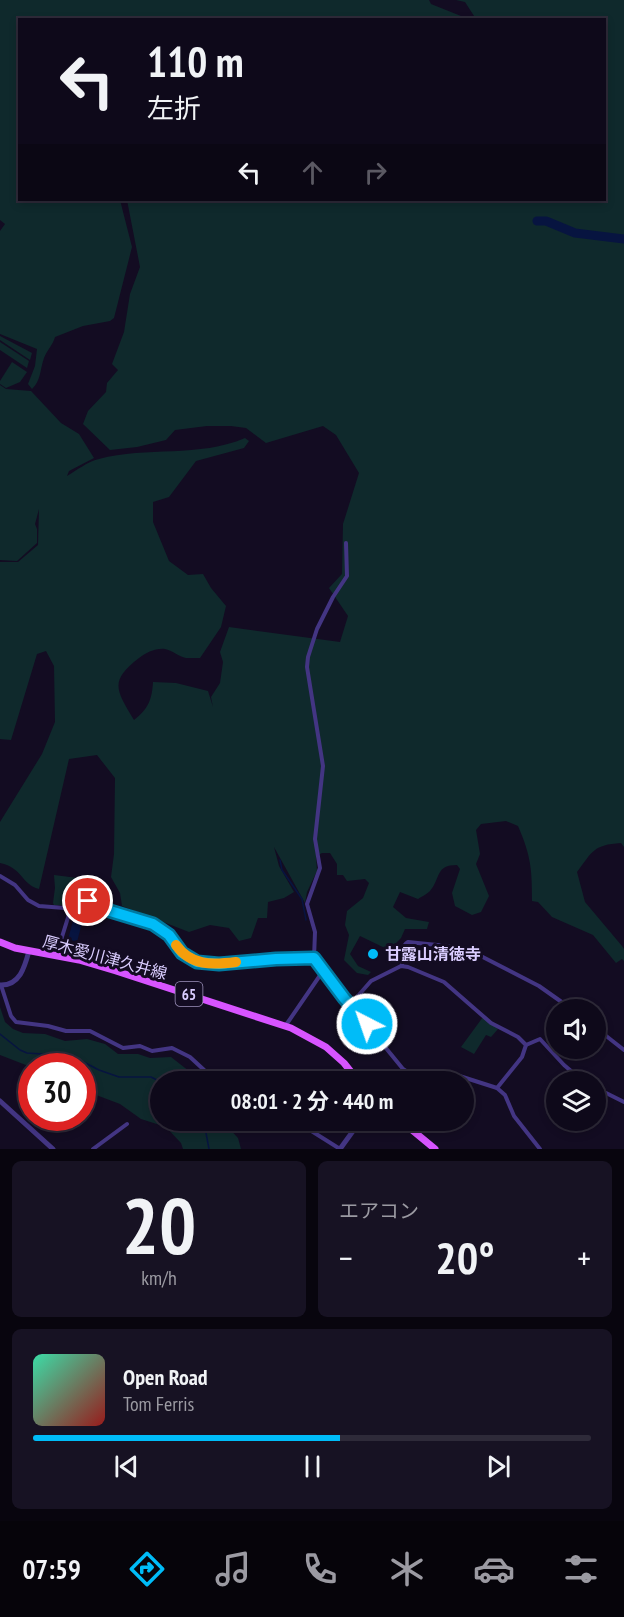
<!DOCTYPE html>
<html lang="ja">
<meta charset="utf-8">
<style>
body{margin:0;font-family:"PT Sans Narrow","Noto Sans JP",sans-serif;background:#171223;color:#f1f3f6;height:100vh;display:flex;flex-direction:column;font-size:22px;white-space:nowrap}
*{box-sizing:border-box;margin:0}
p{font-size:20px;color:#9b9aa2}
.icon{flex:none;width:33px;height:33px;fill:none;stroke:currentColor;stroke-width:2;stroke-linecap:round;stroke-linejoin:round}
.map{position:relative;height:1149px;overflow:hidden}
.panel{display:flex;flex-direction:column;gap:12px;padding:12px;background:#08050e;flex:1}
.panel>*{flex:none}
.top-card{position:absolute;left:18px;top:18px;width:588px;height:183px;border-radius:0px;box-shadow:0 3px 9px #0003,0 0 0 2px #2e2a39;background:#0e091a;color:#f1f3f6;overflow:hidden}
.buttons{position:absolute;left:546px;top:999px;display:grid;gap:12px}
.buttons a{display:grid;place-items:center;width:60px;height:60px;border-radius:50%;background:#0e091a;box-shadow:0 3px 9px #0003,0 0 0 2px #2e2a39;font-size:30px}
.speed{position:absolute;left:18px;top:1053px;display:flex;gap:12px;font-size:30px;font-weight:700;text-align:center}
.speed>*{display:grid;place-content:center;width:78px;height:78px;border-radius:50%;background:#0e091a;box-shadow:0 3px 9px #0003,0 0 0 2px #2e2a39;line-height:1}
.speed .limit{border:9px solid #d22;background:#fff;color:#111}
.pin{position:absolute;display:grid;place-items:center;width:51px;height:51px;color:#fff;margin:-26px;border:3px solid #fff;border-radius:50%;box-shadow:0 2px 6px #0007}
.me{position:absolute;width:66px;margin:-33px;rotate:319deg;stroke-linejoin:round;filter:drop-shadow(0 0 4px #0008)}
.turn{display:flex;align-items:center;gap:21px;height:126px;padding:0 30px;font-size:27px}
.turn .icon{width:78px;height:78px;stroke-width:2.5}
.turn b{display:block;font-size:42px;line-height:51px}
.lanes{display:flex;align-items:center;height:57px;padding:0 30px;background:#0003;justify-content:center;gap:30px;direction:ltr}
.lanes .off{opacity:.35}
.big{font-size:45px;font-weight:700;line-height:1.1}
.panel .tile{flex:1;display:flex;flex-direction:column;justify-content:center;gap:9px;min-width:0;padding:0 21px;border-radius:9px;background:#171223}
.panel .dial{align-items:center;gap:0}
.dial b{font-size:78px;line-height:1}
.song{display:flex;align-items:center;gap:18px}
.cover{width:72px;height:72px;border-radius:9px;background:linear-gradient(135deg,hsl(160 70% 55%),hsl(0 70% 35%))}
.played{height:6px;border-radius:3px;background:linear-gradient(90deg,#00bcf8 55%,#2e2a39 55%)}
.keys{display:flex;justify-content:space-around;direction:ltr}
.heat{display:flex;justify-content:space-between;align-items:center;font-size:33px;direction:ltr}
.panel .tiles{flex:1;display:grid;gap:12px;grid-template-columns:1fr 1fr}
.tile:last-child{grid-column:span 2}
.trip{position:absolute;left:150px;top:1071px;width:324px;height:60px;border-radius:30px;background:#0e091a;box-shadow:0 3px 9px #0003,0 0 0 2px #2e2a39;font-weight:700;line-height:60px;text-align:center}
.tabs{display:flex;height:96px;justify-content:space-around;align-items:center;background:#06040a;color:#9b9aa2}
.tabs .icon{width:42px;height:42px}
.tabs .on{color:#00bcf8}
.tabs b{font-size:27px;color:#f1f3f6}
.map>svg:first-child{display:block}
</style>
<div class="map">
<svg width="624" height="1149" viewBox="0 0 624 1149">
<rect width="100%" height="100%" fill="#130c22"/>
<!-- green -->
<g fill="#0f292c">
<path d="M0,0H429L431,4L461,16L465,19L20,20V200H120L132,247L114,318L110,321L83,326L55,337C53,345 47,350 44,358C40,369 41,381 32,389L28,384L35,366L37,349L0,334V231L5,224L0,220Z"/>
<path d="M456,0H624V847L621,843C593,845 593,851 577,872L585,902L622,946L624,949V961L622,959L616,963L593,935L552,917L538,902L532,901C532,869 531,856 518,826L506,821L481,824L476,830L480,854L476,864L489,896L481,912L472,915L455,906L452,893L460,869L457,865C435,865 441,878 430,891C427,894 421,897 418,899L400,892L393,907L406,918L429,922L427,929H405L401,938L389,950L360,936L350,954L358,966L371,972L368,975L357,973L344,960L349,935L345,925L347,911L363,898L369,883L365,879L347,881L343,875H337V864L330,853H322L316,856L317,871L307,892L305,903L274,847L279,866L294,892L284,898L268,902L267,918H258L251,938L239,941L229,928L210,925L189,932L122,906L120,893L111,877L114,854L115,778L97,755L69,759L39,889C21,884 23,868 0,863V822L42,754L55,722L54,666L46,651L37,654L11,740L0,739V562H18L38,545L39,509L35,524L37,529V543L17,561L0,560V385L6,389L31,391L61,423L79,434L94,458L69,471L67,476C77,470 87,462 99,459C147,446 199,458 245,438L249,441L244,448L196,461L169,497L153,502V522L169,561L188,575L203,574L211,588L226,606L221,627L200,658C196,658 191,658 186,658C179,657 172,650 165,649C155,648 146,653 139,658C109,681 116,690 134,720C148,709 152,700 153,682L176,683L208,691L213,707L211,697L220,683L223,662L220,652L229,627L340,642L348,616L329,588L342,574L343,524L359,473L336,435L323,426L266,443L246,428L231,426H207L175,430L166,440L137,447L110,450L83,424L88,411L106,392L107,383L118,370L112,364L124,332L130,294L140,267L127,200H604V20L476,19L465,2Z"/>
<path d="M0,336L32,353L30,360L0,340Z"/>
<path d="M0,342L29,361L27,368L0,350Z"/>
<path d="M12,362L27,372L20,382L6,388L0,384V381Z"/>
<path d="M54,875L86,879L85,887L76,892L70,905H54L53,903L55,888Z"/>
<path d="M0,1007L5,1022L13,1029L23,1033L45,1034L65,1041L87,1039L105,1044L118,1054H138L150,1058L171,1057L194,1075V1081L160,1082V1120L222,1121L238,1138L241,1149H183L181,1143L166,1127L141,1119L120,1104L83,1090L82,1066L31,1067L0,1055Z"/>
<path d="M483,1017L498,1029L491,1037L486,1035L474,1054L461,1047Z"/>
</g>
<!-- water -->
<path fill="#071440" d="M73,921L82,923L77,942L68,939Z"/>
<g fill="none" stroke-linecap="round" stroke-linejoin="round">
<!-- stream -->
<g stroke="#071440" stroke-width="1.5">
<path d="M280,860L282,870L302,899L306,920"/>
<path d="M0,1034L20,1050L27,1053L72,1056L99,1070L119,1077H151L161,1082"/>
<path d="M422,1075L450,1076L466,1081"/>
<path d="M199,1120L206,1133L209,1149"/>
</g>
<!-- river -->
<path stroke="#071440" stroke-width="9" d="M537,221H546L575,233L624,239"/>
<!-- minor -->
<g stroke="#433583" stroke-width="4">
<path d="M0,876L15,885L28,900L39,906L77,909L88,901L90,897"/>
<path d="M90,899L100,902L110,911L153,924L171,937L182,953L197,962L219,964L276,959L314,958"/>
<path d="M56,956L71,908"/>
<path d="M402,966C402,958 400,947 408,942L457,947L473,952L539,986L573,1010"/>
<path d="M323,971L403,1069L409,1073L447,1072L497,1088L505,1095L514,1116L540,1149"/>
<path d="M1,985L11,1016L16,1022L48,1026L66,1031H90L123,1048L140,1046L152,1051L172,1048L190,1057L203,1069L207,1073L210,1082"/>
<path d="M350,1005L371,981L401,966L408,967L444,982L491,1023L518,1037L526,1045L522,1057L497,1088"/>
<path d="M286,1025L323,971L314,958L315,932L307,904L320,868L315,839L323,766L307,667L308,657L317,629L333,597L347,576L346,543"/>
<path d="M596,1028L624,1050"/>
<path d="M526,1045L540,1039L564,1065L584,1082"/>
<path d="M596,1088L624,1102"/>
<path d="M235,1120L254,1129L263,1126L268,1120"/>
<path d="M294,1120L340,1149"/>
<path d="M93,1149L127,1124"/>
</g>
<!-- tertiary -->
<g stroke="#433583" stroke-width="5">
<path d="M0,985C20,986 25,966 29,951"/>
<path d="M0,1101L53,1149"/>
<path d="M340,1149L361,1120"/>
</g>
<!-- primary -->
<g stroke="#d754ff" stroke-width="7">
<path d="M0,942L15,948L79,960L116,971L291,1028L326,1047L344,1063L359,1082"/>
<path d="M400,1120L435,1149"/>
</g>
</g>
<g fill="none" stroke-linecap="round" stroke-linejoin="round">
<!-- route casing -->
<g stroke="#007aa1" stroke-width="15">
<path id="route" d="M88,901L90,899L100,902L110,911L153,924L169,935L182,953L197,962L219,964L276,959L314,958L344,998L367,1024"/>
</g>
<!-- route -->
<use href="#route" stroke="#00bcf8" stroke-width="10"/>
<!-- slow -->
<path stroke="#f59e0b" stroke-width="10" d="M176,945C191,966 212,965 236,962"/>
</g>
<!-- markers -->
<circle fill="#00bcf8" stroke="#130c22" stroke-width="2" cx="373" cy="954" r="6"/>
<g text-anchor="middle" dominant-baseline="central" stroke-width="6" stroke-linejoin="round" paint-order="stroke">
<!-- shield labels -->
<rect fill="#130c22" stroke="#9e93bd" stroke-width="1.5" x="175.5" y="982" width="27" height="24" rx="4.5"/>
<g font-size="15" font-weight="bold" fill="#dacdff">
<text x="189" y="994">65</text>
</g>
<!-- poi labels -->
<g font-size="16" font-weight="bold" fill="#dacdff" stroke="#130c22" text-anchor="start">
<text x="385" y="954">甘露山清徳寺</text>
</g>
<!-- street labels -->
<g font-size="16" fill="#dacdff" stroke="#130c22">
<text transform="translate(105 957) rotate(15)">厚木愛川津久井線</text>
</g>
</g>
</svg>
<div class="buttons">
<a><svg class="icon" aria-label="sound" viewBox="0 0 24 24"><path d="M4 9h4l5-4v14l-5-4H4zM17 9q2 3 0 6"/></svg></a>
<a><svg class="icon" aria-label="layers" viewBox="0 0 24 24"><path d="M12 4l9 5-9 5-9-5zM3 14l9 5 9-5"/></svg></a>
</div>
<div class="speed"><div class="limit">30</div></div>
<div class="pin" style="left:88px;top:901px;background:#d93025"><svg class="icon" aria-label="arrive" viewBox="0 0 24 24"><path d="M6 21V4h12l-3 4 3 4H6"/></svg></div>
<svg class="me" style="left:367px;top:1024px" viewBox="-20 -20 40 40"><circle r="17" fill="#00bcf8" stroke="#fff" stroke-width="3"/><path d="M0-11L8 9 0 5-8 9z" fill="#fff"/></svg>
<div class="trip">08:01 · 2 分 · 440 m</div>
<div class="top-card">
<div class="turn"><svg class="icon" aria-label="left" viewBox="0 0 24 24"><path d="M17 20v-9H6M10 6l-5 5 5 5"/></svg><div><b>110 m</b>左折</div></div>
<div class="lanes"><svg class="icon" aria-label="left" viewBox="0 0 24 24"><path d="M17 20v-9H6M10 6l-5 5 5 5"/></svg><svg class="icon off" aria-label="ahead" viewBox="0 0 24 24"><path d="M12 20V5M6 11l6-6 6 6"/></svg><svg class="icon off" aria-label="right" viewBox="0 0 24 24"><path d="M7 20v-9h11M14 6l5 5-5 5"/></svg></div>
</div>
</div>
<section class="panel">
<div class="tiles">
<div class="tile dial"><b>20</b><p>km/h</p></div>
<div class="tile"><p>エアコン</p>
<div class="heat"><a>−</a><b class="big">20°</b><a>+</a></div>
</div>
<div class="tile">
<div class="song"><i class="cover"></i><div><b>Open Road</b><p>Tom Ferris</p></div></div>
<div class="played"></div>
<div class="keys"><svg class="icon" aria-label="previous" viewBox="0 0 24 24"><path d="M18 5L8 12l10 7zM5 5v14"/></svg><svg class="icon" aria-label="pause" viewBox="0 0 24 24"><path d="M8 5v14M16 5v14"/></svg><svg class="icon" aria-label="next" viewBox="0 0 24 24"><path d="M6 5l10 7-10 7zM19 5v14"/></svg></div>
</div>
</div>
</section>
<nav class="tabs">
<b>07:59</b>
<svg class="icon on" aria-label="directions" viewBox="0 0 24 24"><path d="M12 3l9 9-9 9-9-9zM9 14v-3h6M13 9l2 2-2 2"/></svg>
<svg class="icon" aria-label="music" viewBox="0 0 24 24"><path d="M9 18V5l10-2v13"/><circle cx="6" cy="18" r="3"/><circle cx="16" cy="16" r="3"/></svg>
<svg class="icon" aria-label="phone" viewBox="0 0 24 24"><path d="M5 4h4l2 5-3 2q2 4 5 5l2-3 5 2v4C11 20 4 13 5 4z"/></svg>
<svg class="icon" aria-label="climate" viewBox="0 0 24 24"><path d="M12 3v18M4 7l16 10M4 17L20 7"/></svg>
<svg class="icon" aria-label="car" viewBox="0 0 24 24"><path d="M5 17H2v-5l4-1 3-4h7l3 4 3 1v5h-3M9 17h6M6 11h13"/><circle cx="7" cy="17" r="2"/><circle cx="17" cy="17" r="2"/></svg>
<svg class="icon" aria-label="filters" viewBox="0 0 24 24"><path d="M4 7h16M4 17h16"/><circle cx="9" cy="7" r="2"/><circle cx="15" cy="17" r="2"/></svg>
</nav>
